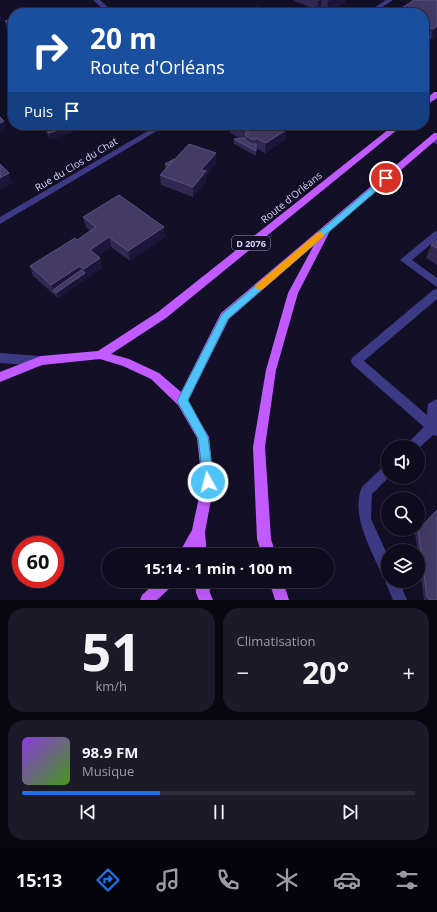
<!DOCTYPE html>
<html lang="fr">
<meta charset="utf-8">
<style>
body{margin:0;font-family:"Open Sans",sans-serif;background:#1c1929;color:#f1f3f6;height:100vh;display:flex;flex-direction:column;font-size:15px;white-space:nowrap}
*{box-sizing:border-box;margin:0}
p{font-size:13px;color:#9b9ba3}
.icon{flex:none;width:22px;height:22px;fill:none;stroke:currentColor;stroke-width:2;stroke-linecap:round;stroke-linejoin:round}
.map{position:relative;height:600px;overflow:hidden}
.side{display:flex;flex-direction:column;gap:8px;padding:8px;background:#08060f;flex:1}
.side>*{flex:none}
.top-card{position:absolute;left:8px;top:8px;width:421px;height:122px;border-radius:16px;box-shadow:0 4px 16px #0002,0 0 0 1px #2e2b3b;background:#1a4fa0;color:#fff;overflow:hidden}
.controls{position:absolute;left:381px;top:440px;display:grid;gap:8px}
.controls a{display:grid;place-items:center;width:44px;height:44px;border-radius:50%;background:#0e0b1c;box-shadow:0 4px 16px #0002,0 0 0 1px #2e2b3b;font-size:20px}
.speed{position:absolute;left:12px;top:536px;display:flex;gap:8px;font-size:20px;font-weight:700;text-align:center}
.speed>*{display:grid;place-content:center;width:52px;height:52px;border-radius:50%;background:#0e0b1c;box-shadow:0 4px 16px #0002,0 0 0 1px #2e2b3b;line-height:1}
.speed .limit{border:6px solid #d22;background:#fff;color:#111}
.pin{position:absolute;display:grid;place-items:center;width:34px;height:34px;color:#fff;margin:-17px;border:2px solid #fff;border-radius:50%;box-shadow:0 1px 4px #0007}
.me{position:absolute;width:44px;margin:-22px;rotate:353deg;stroke-linejoin:round;filter:drop-shadow(0 0 3px #0008)}
.turn{display:flex;align-items:center;gap:14px;height:84px;padding:0 16px;font-size:18px}
.turn .icon{width:52px;height:52px;stroke-width:2.5}
.turn b{display:block;font-size:28px;line-height:34px}
.then{display:flex;align-items:center;height:38px;padding:0 16px;background:#0003;gap:8px;font-size:15px}
.big{font-size:30px;font-weight:700;line-height:1.1}
.side .tile{flex:1;display:flex;flex-direction:column;justify-content:center;gap:6px;min-width:0;padding:0 14px;border-radius:16px;background:#1c1929}
.side .dial{align-items:center;gap:0}
.dial b{font-size:52px;line-height:1}
.song{display:flex;align-items:center;gap:12px}
.cover{width:48px;height:48px;border-radius:6px;background:linear-gradient(135deg,hsl(270 70% 55%),hsl(100 70% 35%))}
.played{height:4px;border-radius:2px;background:linear-gradient(90deg,#1a73e8 35%,#2e2b3b 35%)}
.keys{display:flex;justify-content:space-around;direction:ltr}
.heat{display:flex;justify-content:space-between;align-items:center;font-size:22px;direction:ltr}
.side .tiles{flex:1;display:grid;gap:8px;grid-template-columns:1fr 1fr}
.tile:last-child{grid-column:span 2}
.trip{position:absolute;left:102px;top:548px;width:232px;height:40px;border-radius:20px;background:#0e0b1c;box-shadow:0 4px 16px #0002,0 0 0 1px #2e2b3b;font-weight:700;line-height:40px;text-align:center}
.tab-bar{display:flex;height:64px;justify-content:space-around;align-items:center;background:#06040b;color:#9b9ba3}
.tab-bar .icon{width:28px;height:28px}
.tab-bar .selected{color:#1a73e8}
.tab-bar b{font-size:18px;color:#f1f3f6}
.map>svg:first-child{display:block}
</style>
<div class="map">
<svg width="437" height="600" viewBox="0 0 437 600">
<rect width="100%" height="100%" fill="#130f26"/>
<g fill="none" stroke-linecap="round" stroke-linejoin="round">
<!-- minor -->
<g fill="#3d3a85" fill-rule="evenodd">
<path d="M93,0H100L114,13H107Z"/>
<path d="M386,0H393L373,13H366Z"/>
<path d="M158,125H167L0,224V217Z"/>
<path d="M429,137L437,139V144L429,141Z"/>
<path d="M437,231V239L412,260L437,278V287L400,260L434,232Z"/>
<path d="M437,289V299L364,361L427,415L428,404L437,399V436L433,435L418,449V447H406L408,443L424,427L352,364L351,361L352,358L433,290Z"/>
<path d="M0,353L41,356L45,358L46,361L45,364L41,366L0,363Z"/>
<path d="M388,464V477H389L372,494L371,519L388,556V581H399L407,600H393L385,581L386,578L383,577C372,551 350,515 362,487L384,466Z"/>
</g>
<!-- major -->
<g fill="#c25bff" fill-rule="evenodd">
<path d="M434,92H437V98L424,107V101Z"/>
<path d="M394,125H403L166,318L111,354L129,359L159,373L181,392L221,313L434,133H437V139L330,231L298,293L276,370L265,447L271,539L276,555H262L257,539L253,447L266,370L288,293L314,245L229,319L188,401L209,437L214,483L205,532L207,555H193V554L192,555H178L192,530L202,483L197,438L178,405L151,379L123,366L100,359L42,365L0,382V372L41,356L98,351L158,312Z"/>
<path d="M157,581H174L172,586L157,600H140L142,595Z"/>
<path d="M195,581H209L210,593L213,600H199L196,593Z"/>
<path d="M269,581H283L289,600H275Z"/>
</g>
</g>
<!-- wall -->
<g fill="#312854">
<path d="M292,0H346L345,2L327,11L321,8L317,10Z"/>
<path d="M437,0V36L424,46V13Z"/>
<path d="M13,19V36L7,31L5,21Z"/>
<path d="M42,125H83L72,128L73,132L50,139Z"/>
<path d="M230,125H278L286,130L285,140L265,153L256,148V156L234,144V139L239,138L230,133Z"/>
<path d="M216,153V163L206,175V182L193,197L161,185L160,175L165,169V164L174,159Z"/>
<path d="M83,217L165,237L130,261L111,247L98,256L100,258L102,268L58,298L33,276L30,266L77,240L90,231L86,227Z"/>
<path d="M437,240V265L426,258L431,245Z"/>
<path d="M418,530L437,600H424L415,533Z"/>
</g>
<!-- shaded-wall -->
<g fill="#1d163a">
<path d="M320,0H322L321,8L317,10L318,1Z"/>
<path d="M331,0H346L345,2L327,11L328,1Z"/>
<path d="M0,13L2,21H0Z"/>
<path d="M437,26V36L430,42L433,29Z"/>
<path d="M431,37L430,42L424,46V42Z"/>
<path d="M4,121L6,127L0,130V123Z"/>
<path d="M71,125H83L72,128L73,132L50,139L49,133Z"/>
<path d="M286,130L285,140L265,153L266,143Z"/>
<path d="M216,153V163L206,175V182L193,197V187L201,170Z"/>
<path d="M9,173L13,183L0,190V178Z"/>
<path d="M164,227L165,237L130,261L128,251Z"/>
<path d="M109,237L111,247L92,260L90,250Z"/>
<path d="M100,258L102,268L58,298L56,293L53,290L51,285L80,266L82,275L85,273L84,269Z"/>
</g>
<!-- building -->
<g fill="#433a66" stroke="#5a527e">
<path d="M414,0H437V26L433,29L425,26L424,27V13H394Z"/>
<path d="M257,7L269,13H245Z"/>
<path d="M190,11L193,13H185Z"/>
<path d="M13,19V29L5,21Z"/>
<path d="M424,34L431,37L424,42Z"/>
<path d="M0,117L4,121L0,123Z"/>
<path d="M44,125H71L72,126L49,133Z"/>
<path d="M234,125H278L286,130L266,143L256,138V139H251L246,136L245,134L249,133Z"/>
<path d="M245,138L246,141L251,144H256V151L234,139Z"/>
<path d="M189,144L216,153L201,170L206,171L193,187L160,175Z"/>
<path d="M174,159L168,166L165,164Z"/>
<path d="M0,164L9,173L0,178Z"/>
<path d="M119,195L164,227L128,251L109,237L90,250L100,258L84,269L80,266L51,285L30,266L75,238L77,240L96,227L83,217Z"/>
<path d="M437,240V248L431,245Z"/>
<path d="M81,270L85,273L56,293L53,290Z"/>
<path d="M437,510V600H430L427,597L418,530Z"/>
</g>
<!-- route -->
<path fill="#4fc3f7" stroke="#337fa1" d="M386,175L389,176V180L228,319L188,400L208,437L214,482L213,486L208,488L204,486L198,438L177,401L222,314Z"/>
<!-- slow -->
<path fill="#f59e0b" d="M320,232L323,233L324,235L323,237L263,289H257L255,286L257,284L317,233Z"/>
<g text-anchor="middle" dominant-baseline="central" stroke-width="4" stroke-linejoin="round" paint-order="stroke">
<!-- shield labels -->
<rect fill="#130f26" stroke="#9e99be" stroke-width="1" x="232" y="236" width="38" height="14" rx="3"/>
<g font-size="9" font-weight="bold" fill="#d9d4ff">
<text x="251" y="243">D 2076</text>
</g>
<!-- street labels -->
<g font-size="10" fill="#d9d4ff" stroke="#130f26">
<text transform="translate(76 164) rotate(-31)">Rue du Clos du Chat</text>
<text transform="translate(291 197) rotate(-39)">Route d'Orléans</text>
</g>
</g>
</svg>
<div class="controls">
<a><svg class="icon" aria-label="sound" viewBox="0 0 24 24"><path d="M4 9h4l5-4v14l-5-4H4zM17 9q2 3 0 6"/></svg></a>
<a><svg class="icon" aria-label="search" viewBox="0 0 24 24"><circle cx="10" cy="10" r="6"/><path d="M15 15l6 6"/></svg></a>
<a><svg class="icon" aria-label="layers" viewBox="0 0 24 24"><path d="M12 4l9 5-9 5-9-5zM3 14l9 5 9-5"/></svg></a>
</div>
<div class="speed"><div class="limit">60</div></div>
<div class="pin" style="left:386px;top:178px;background:#d93025"><svg class="icon" aria-label="arrive" viewBox="0 0 24 24"><path d="M6 21V4h12l-3 4 3 4H6"/></svg></div>
<svg class="me" style="left:208px;top:482px" viewBox="-20 -20 40 40"><circle r="17" fill="#4fc3f7" stroke="#fff" stroke-width="3"/><path d="M0-11L8 9 0 5-8 9z" fill="#fff"/></svg>
<div class="trip">15:14 · 1 min · 100 m</div>
<div class="top-card">
<div class="turn"><svg class="icon" aria-label="right" viewBox="0 0 24 24"><path d="M7 20v-9h11M14 6l5 5-5 5"/></svg><div><b>20 m</b>Route d'Orléans</div></div>
<div class="then">Puis<svg class="icon" aria-label="arrive" viewBox="0 0 24 24"><path d="M6 21V4h12l-3 4 3 4H6"/></svg></div>
</div>
</div>
<section class="side">
<div class="tiles">
<div class="tile dial"><b>51</b><p>km/h</p></div>
<div class="tile"><p>Climatisation</p>
<div class="heat"><a>−</a><b class="big">20°</b><a>+</a></div>
</div>
<div class="tile">
<div class="song"><i class="cover"></i><div><b>98.9 FM</b><p>Musique</p></div></div>
<div class="played"></div>
<div class="keys"><svg class="icon" aria-label="previous" viewBox="0 0 24 24"><path d="M18 5L8 12l10 7zM5 5v14"/></svg><svg class="icon" aria-label="pause" viewBox="0 0 24 24"><path d="M8 5v14M16 5v14"/></svg><svg class="icon" aria-label="next" viewBox="0 0 24 24"><path d="M6 5l10 7-10 7zM19 5v14"/></svg></div>
</div>
</div>
</section>
<nav class="tab-bar">
<b>15:13</b>
<svg class="icon selected" aria-label="directions" viewBox="0 0 24 24"><path d="M12 3l9 9-9 9-9-9zM9 14v-3h6M13 9l2 2-2 2"/></svg>
<svg class="icon" aria-label="music" viewBox="0 0 24 24"><path d="M9 18V5l10-2v13"/><circle cx="6" cy="18" r="3"/><circle cx="16" cy="16" r="3"/></svg>
<svg class="icon" aria-label="phone" viewBox="0 0 24 24"><path d="M5 4h4l2 5-3 2q2 4 5 5l2-3 5 2v4C11 20 4 13 5 4z"/></svg>
<svg class="icon" aria-label="climate" viewBox="0 0 24 24"><path d="M12 3v18M4 7l16 10M4 17L20 7"/></svg>
<svg class="icon" aria-label="car" viewBox="0 0 24 24"><path d="M5 17H2v-5l4-1 3-4h7l3 4 3 1v5h-3M9 17h6M6 11h13"/><circle cx="7" cy="17" r="2"/><circle cx="17" cy="17" r="2"/></svg>
<svg class="icon" aria-label="filters" viewBox="0 0 24 24"><path d="M4 7h16M4 17h16"/><circle cx="9" cy="7" r="2"/><circle cx="15" cy="17" r="2"/></svg>
</nav>
